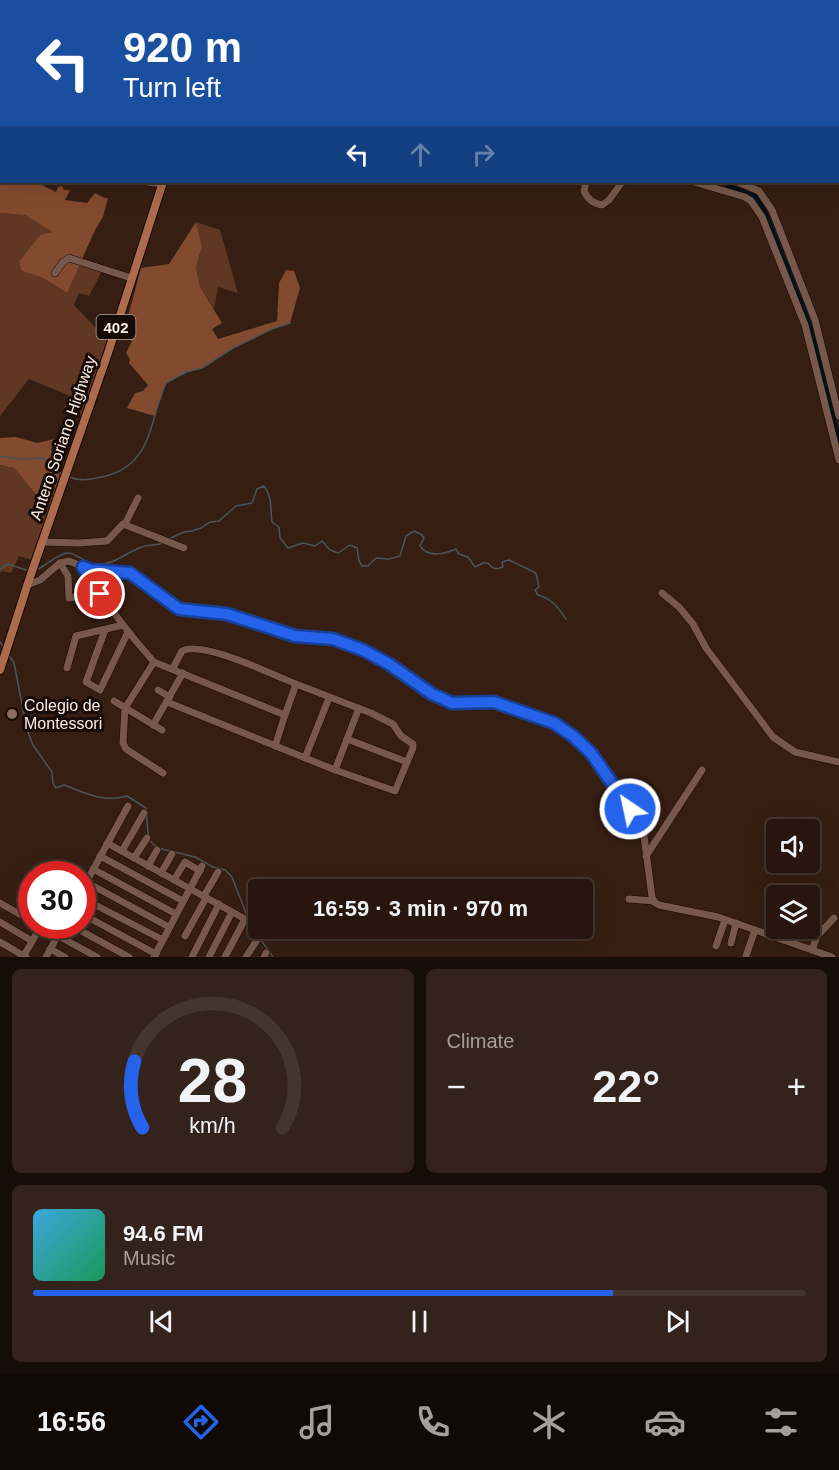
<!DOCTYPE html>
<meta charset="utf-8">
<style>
body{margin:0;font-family:Helvetica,sans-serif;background:#34231c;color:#f1f3f6;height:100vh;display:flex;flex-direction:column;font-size:22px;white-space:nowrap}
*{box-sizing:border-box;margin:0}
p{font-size:20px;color:#a59f9e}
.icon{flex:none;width:33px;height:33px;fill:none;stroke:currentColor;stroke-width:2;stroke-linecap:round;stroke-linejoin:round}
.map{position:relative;height:957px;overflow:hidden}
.sheet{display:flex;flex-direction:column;gap:12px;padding:12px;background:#160c08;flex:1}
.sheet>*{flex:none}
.guide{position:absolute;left:0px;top:0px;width:840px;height:183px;box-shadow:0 6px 24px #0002,0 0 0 2px #44352e;background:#1a4fa0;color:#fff;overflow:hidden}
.fabs{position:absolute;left:766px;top:819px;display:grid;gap:12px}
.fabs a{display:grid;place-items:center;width:54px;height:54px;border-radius:6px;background:#28160e;box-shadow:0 6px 24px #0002,0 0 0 2px #44352e;font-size:30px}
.speed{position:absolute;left:18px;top:861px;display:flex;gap:12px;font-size:30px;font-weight:700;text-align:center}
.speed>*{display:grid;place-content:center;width:78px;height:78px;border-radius:50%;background:#28160e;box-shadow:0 6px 24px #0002,0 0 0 2px #44352e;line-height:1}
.speed .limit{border:9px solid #d22;background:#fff;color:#111}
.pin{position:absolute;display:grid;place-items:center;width:51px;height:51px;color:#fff;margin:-26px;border:3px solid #fff;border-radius:50%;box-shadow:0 2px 6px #0007}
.me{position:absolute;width:66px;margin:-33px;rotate:326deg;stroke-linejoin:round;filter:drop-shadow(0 0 4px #0008)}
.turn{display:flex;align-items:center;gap:21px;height:126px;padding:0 24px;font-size:27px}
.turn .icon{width:78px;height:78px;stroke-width:2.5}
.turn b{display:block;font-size:42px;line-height:51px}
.lanes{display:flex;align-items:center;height:57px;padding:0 24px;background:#0003;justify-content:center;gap:30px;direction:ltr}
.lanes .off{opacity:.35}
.big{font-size:45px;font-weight:800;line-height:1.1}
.sheet .widget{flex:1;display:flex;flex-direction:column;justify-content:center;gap:9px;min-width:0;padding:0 21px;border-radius:9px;background:#34231c}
.sheet .dial{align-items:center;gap:0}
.dial svg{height:156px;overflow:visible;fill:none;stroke:#44352e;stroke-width:7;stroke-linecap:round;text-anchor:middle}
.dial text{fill:#f1f3f6;stroke:none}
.song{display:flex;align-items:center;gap:18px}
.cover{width:72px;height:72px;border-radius:9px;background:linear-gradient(135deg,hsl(200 70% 55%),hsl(150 70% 35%))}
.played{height:6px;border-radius:3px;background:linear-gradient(90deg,#2563eb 75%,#44352e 75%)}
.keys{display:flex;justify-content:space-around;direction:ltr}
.heat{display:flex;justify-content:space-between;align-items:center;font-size:33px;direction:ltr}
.sheet .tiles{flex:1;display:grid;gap:12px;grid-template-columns:1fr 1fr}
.widget:last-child{grid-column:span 2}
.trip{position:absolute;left:248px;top:879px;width:345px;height:60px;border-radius:6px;background:#28160e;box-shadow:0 6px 24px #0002,0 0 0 2px #44352e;font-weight:800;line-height:60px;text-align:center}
.tab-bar{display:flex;height:96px;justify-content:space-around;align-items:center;background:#100906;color:#a59f9e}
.tab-bar .icon{width:42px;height:42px}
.tab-bar .selected{color:#2563eb}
.tab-bar b{font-size:27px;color:#f1f3f6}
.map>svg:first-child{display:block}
</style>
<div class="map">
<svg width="839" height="957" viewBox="0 0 839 957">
<rect width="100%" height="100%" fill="#361e12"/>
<!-- green -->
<g fill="#5f3723">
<path d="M0,0H220L2,2L1,102Z"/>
<path d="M0,213L25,215L54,232L41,234L22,271L43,278L67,293L80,261L103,269L89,296L79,293L74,305L107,340L82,415L64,409L68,395L29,379L0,416Z"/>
<path d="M196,222L220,230L238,293L218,287L214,309L200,287L196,267L202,246Z"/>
<path d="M0,465L14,468L38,497L50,505L32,560L19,556L11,573L2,571L0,574Z"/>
</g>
<!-- forest -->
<g fill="#824a2e">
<path d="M0,155L2,182H36L56,192L58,187L62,186L64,190H70L65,200L87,203L95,193L104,198H108L103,217L95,230L67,293L43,278L22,271L19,262L41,234L53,232L25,215L0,213Z"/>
<path d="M196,222L202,246L196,267L200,287L222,323L212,329L218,339L277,321L279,283L286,270L294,271L300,288L290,323L272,329L233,348L202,368L186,372L166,383L155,416L127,408L135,393L143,391L148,385L129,363L130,359L126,353L132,341L123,335L141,268L169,264Z"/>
<path d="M16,437L37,443L54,439L51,450L60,467L59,477L50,505L38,497L14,468L0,465V438Z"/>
</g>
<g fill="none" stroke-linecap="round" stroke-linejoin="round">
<!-- stream -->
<g stroke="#4c5458" stroke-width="1.5">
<path d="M0,456L21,459L43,458L54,470L63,474"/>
<path d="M70,477C80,482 91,479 102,477C154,465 148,422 166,383L186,372L202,368L233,348L272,329L290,323"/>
<path d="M169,539L184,532L192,531L201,528L210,522L219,521L236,506L252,503L257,489L264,486C273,498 270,508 272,522L279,527L280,538L288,548L303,543L315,546L322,541L330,550L338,553L350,545L357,548L359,561L362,566H368L376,558L389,559L400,556L406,536L414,531L422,535L424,538L420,546C428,558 445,554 456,549L459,554L468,557L475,567L483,563H488C493,569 495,570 503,567L502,562L509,560L536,573L539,587L535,590L538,595C552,599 558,607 566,619"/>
<path d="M0,569L8,564L26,570H30"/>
<path d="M38,569C47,565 56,555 67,553C77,553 83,562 93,564C112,567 125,553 142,547C149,544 158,546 165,542"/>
<path d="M0,642L4,648"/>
<path d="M8,654L14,663L27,730L33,745L52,772L53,783L56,788L64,785C84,793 105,803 127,796L146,808L148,833L150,841L158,848L195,857L213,867L225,870L232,877L251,926L273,957"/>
</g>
<!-- canal -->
<g stroke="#00131b" stroke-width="4.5">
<path d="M709,2L710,0"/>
<path d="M714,182L718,183"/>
<path d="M728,186L755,196L766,214L809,323L839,440"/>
</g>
<!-- minor casing -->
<g stroke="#1d0700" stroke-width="8">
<g id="minor">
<path d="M103,0L106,2"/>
<path d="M297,0L299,2"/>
<path d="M404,0L405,1"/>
<path d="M780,0V2"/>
<path d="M76,2L77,0"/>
<path d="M330,2L331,0"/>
<path d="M352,2L353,0"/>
<path d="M383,2L384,0"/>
<path d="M450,2V0"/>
<path d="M0,152L2,153"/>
<path d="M148,182L162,184"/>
<path d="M586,182L584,191C588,200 593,203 602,205L609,200L622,182"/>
<path d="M694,182L745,197L751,201L762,217L805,325L839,460"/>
<path d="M738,182L759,191L772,210L815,320L839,416"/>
<path d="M55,273L63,262L69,258L131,278"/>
<path d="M125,524L138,498"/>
<path d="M43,542L79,543L107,541L123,524L184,548"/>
<path d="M60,563L68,576L69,598L100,594"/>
<path d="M83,567C104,601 127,632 154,662L125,708L123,743L126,749L163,773"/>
<path d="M27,585L40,580L60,563L69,561L91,570L130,573L179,609L227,614L295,636L333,639L362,650L389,664L432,694L452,703L494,702L554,723L573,736L591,753L630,809L644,836L652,897L654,902L659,905L718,917L832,957"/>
<path d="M662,593L679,607L693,624L706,648L773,737L795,752L839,762"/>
<path d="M105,630L86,682L100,690L128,632"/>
<path d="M154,662L285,715L296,684C273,675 203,640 182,651L173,668"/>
<path d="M67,668L76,636L123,625"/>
<path d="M158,690L170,697"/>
<path d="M114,701L162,730"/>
<path d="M167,702L335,770L395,791L413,748V744L401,736L393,724L371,713L296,684"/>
<path d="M153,725L183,673"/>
<path d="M347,739L407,762"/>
<path d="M275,746L285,715"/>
<path d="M305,758L329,698"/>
<path d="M335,770L359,708"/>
<path d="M107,843L245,919L225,957"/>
<path d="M122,851L144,813"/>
<path d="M100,856L183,901"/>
<path d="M646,856L702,770"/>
<path d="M134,858L147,838"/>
<path d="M148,866L157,850"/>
<path d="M93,869L176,914"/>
<path d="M161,873L172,854"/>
<path d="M174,880L185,862L200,871"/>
<path d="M86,882L169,927"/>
<path d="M82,890L128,806"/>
<path d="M204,896L218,872"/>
<path d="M82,898L163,940"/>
<path d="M629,899L654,901"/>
<path d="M0,903L32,921"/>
<path d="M82,914L156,954"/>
<path d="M0,922L32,941"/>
<path d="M40,926L97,957"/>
<path d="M72,926L129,957"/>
<path d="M185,936L206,898"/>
<path d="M0,942L26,957"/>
<path d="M731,943L736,923"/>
<path d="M716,946L725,920"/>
<path d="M50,949L65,957"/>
<path d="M812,950L817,936L834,918"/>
<path d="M746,956L755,930"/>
<path d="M23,957L41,926"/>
<path d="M46,957L63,926"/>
<path d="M154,957L202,866"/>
<path d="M192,957L219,904"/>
<path d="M209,957L232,912"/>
<path d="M246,957L257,940"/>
<path d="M264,957L266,953"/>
</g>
</g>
<!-- major casing -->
<g stroke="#1d0700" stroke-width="10">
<g id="major">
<path d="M223,2V0"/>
<path d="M0,670L29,580L108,353L163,182"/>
</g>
</g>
<!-- minor -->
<use href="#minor" stroke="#76594c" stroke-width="7"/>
<!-- major -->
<use href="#major" stroke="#aa6b4e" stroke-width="8"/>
</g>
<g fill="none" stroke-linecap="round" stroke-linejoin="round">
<!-- route casing -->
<g stroke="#184099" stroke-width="15">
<path id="route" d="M100,594L83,567L91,570L130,573L179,609L227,614L295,636L333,639L363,650L389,664L432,694L452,703L494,702L554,723L573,736L591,753L630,809"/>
</g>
<!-- route -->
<use href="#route" stroke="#2563eb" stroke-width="10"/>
</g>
<!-- markers -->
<circle fill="#8d6e63" stroke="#160b06" stroke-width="2" cx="12" cy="714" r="6"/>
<g text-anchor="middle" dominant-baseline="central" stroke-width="6" stroke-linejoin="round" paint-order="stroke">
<!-- shield labels -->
<rect fill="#160b06" stroke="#b8a9a2" stroke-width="1.5" x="96.5" y="315" width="39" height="24" rx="4.5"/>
<g font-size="15" font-weight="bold" fill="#feede5">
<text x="116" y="327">402</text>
</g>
<!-- street labels -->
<g font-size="16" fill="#feede5" stroke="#160b06">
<text transform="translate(63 438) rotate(-71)">Antero Soriano Highway</text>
</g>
<!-- poi labels -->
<g font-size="16" fill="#feede5" stroke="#160b06" text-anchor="start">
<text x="24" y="705">Colegio de<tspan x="24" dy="18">Montessori</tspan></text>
</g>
</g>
</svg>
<div class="fabs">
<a><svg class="icon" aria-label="sound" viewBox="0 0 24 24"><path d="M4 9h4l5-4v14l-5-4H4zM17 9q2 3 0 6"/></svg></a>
<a><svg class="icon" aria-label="layers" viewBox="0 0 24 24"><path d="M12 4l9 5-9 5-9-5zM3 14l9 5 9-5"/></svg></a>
</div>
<div class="speed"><div class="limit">30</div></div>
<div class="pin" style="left:100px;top:594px;background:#d93025"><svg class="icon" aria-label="arrive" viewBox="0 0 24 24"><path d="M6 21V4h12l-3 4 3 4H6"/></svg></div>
<svg class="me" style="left:630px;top:809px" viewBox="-20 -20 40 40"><circle r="17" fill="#2563eb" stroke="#fff" stroke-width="3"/><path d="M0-11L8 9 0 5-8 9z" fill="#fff"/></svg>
<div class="trip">16:59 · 3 min · 970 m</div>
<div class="guide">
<div class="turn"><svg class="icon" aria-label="left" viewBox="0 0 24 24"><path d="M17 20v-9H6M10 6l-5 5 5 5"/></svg><div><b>920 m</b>Turn left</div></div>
<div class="lanes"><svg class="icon" aria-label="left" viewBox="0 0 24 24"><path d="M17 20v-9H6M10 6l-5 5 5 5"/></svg><svg class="icon off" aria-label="ahead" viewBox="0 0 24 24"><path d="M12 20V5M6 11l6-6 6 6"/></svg><svg class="icon off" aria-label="right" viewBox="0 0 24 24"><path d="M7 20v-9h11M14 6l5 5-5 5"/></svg></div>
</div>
</div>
<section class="sheet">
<div class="tiles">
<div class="widget dial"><svg viewBox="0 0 100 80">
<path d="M14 69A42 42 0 1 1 86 69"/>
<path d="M14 69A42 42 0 0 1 10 35" stroke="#2563eb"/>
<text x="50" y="56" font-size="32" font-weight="700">28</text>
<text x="50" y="72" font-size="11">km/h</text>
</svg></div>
<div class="widget"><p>Climate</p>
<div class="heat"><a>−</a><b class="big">22°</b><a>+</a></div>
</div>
<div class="widget">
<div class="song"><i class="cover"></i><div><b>94.6 FM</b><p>Music</p></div></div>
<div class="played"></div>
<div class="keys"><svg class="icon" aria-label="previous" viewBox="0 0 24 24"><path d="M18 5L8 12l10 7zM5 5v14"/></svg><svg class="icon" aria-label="pause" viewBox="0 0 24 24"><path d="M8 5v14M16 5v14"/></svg><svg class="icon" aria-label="next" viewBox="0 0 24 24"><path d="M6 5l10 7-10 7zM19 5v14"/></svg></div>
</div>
</div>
</section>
<nav class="tab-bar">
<b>16:56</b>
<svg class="icon selected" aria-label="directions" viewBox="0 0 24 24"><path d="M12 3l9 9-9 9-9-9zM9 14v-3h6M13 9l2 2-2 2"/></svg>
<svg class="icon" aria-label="music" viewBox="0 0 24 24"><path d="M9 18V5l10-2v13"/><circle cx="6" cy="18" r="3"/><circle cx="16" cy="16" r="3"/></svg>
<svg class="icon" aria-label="phone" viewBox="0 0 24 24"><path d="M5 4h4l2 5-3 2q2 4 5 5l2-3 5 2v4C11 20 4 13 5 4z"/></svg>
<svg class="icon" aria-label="climate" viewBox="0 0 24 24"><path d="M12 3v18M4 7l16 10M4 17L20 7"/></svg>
<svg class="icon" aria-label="car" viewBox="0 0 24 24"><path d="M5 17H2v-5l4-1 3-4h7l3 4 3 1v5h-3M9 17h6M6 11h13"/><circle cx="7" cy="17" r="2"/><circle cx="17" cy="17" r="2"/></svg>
<svg class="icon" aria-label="filters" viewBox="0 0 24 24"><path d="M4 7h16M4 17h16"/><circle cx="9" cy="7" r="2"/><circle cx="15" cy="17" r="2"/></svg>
</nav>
